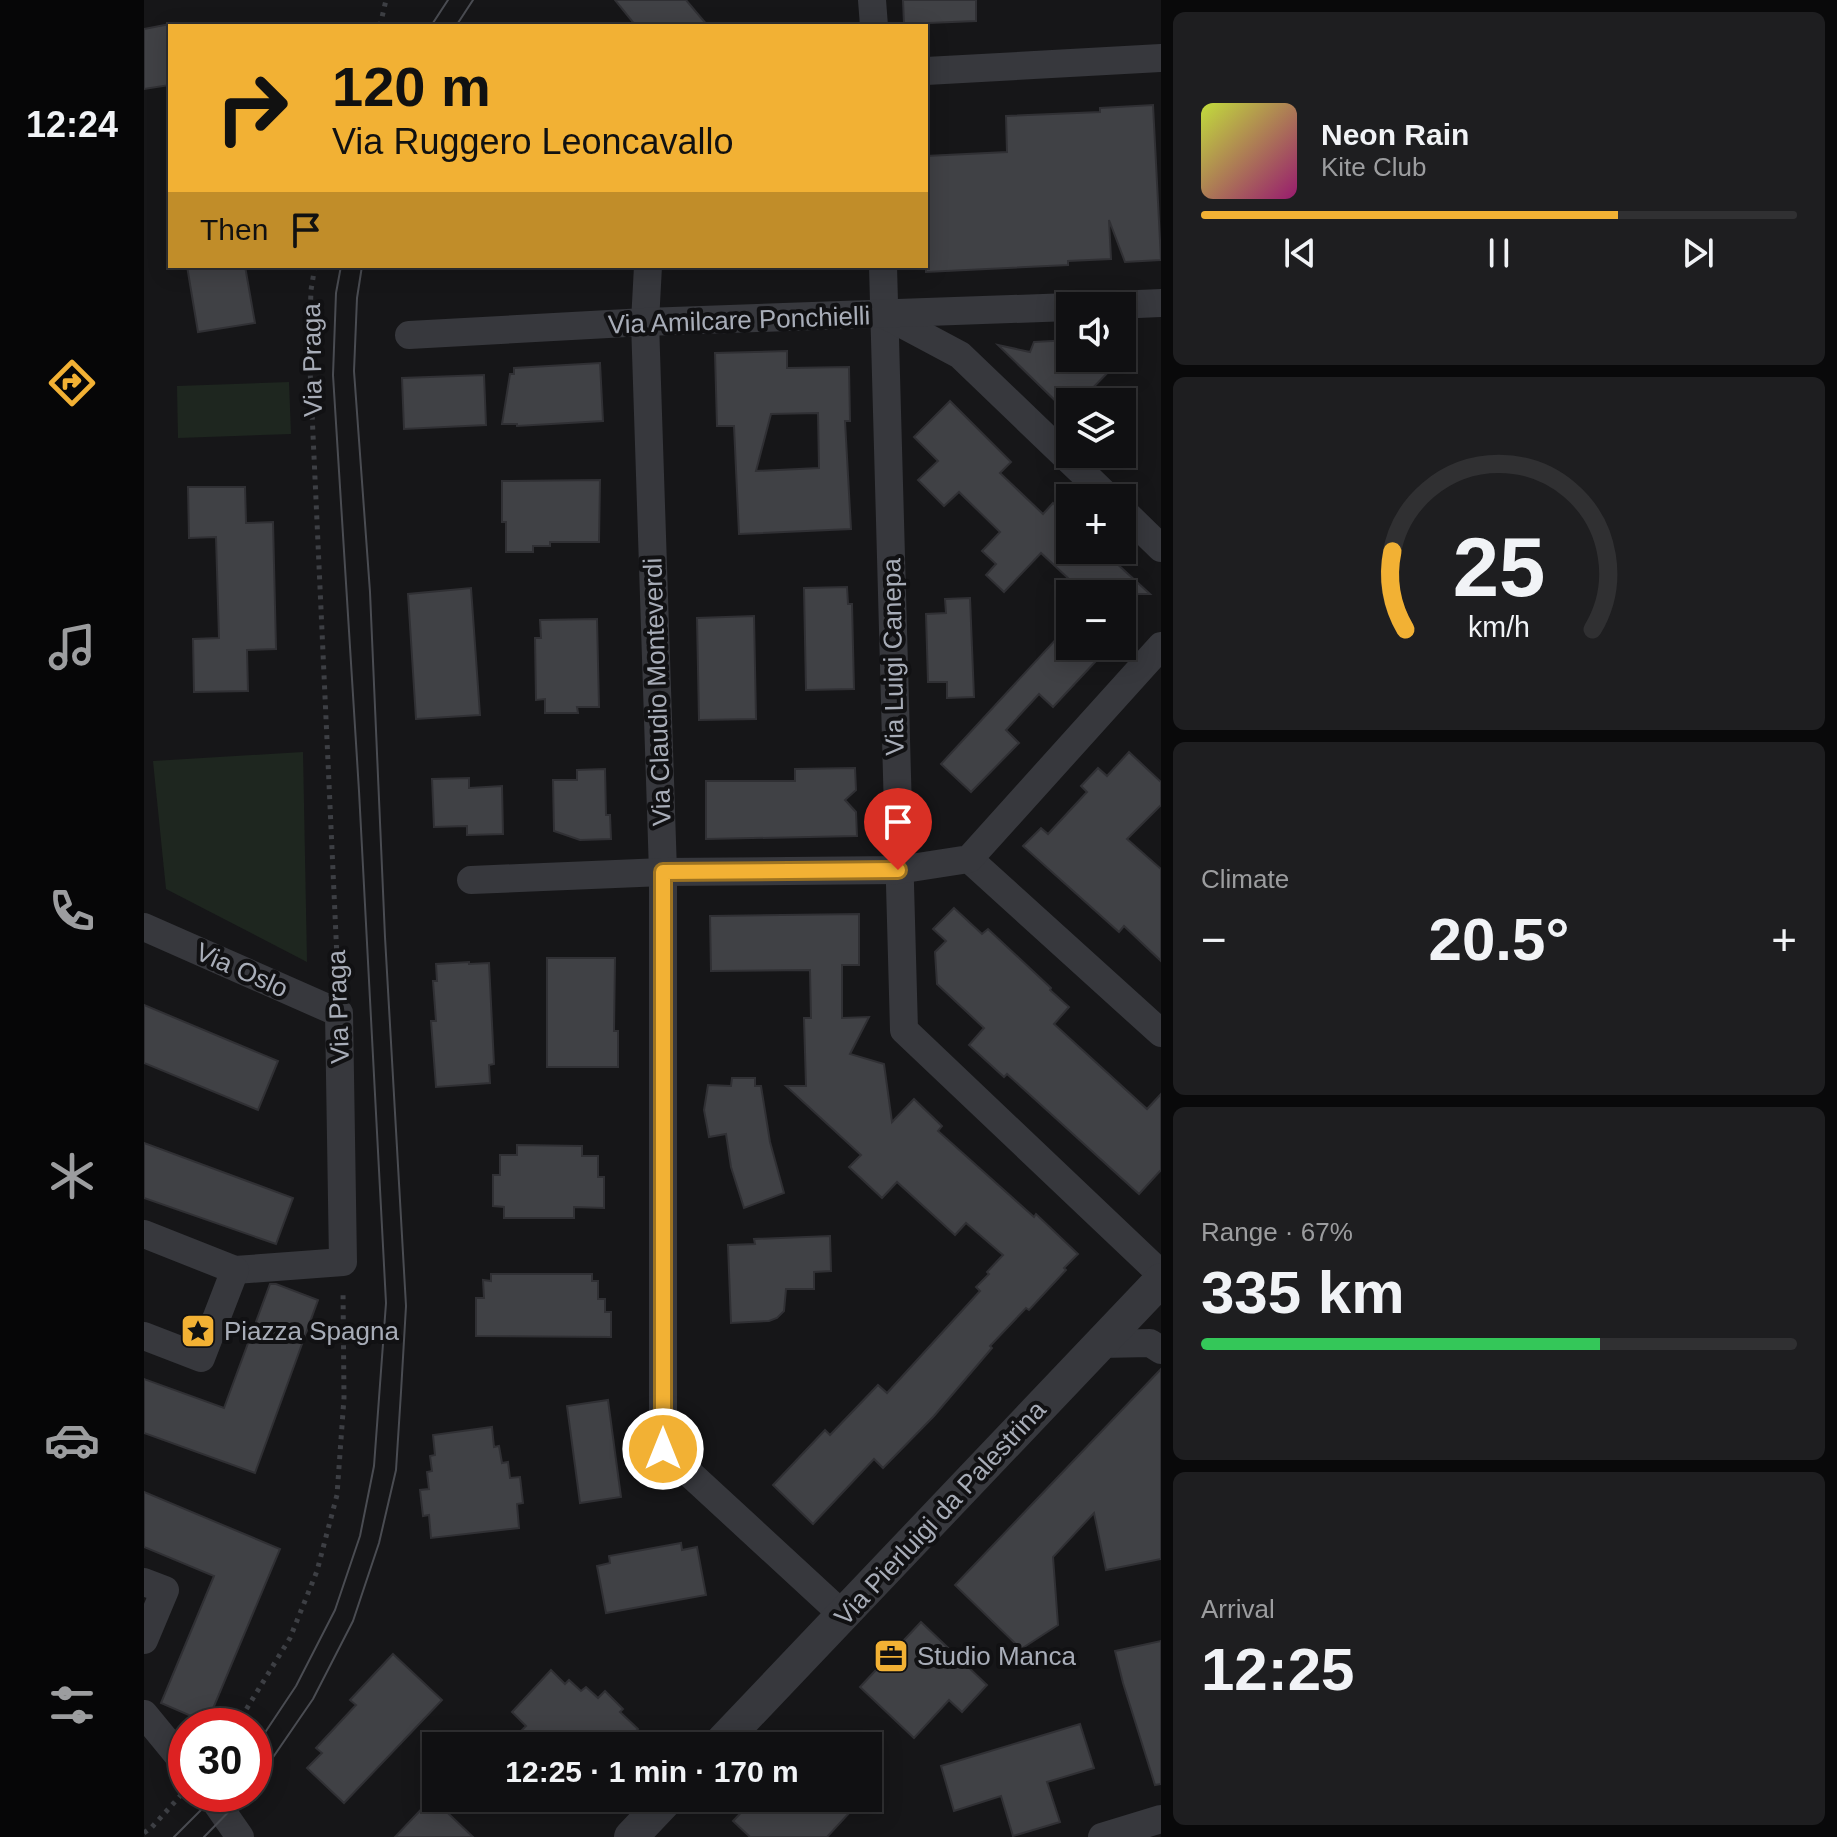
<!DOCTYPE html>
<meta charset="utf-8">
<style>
body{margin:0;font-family:Helvetica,sans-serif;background:#1e1e20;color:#f1f3f6;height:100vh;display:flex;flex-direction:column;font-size:30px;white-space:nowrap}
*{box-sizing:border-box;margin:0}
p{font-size:26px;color:#9c9d9f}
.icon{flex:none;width:44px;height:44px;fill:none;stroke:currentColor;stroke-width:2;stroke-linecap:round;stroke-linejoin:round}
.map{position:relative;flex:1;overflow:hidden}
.drawer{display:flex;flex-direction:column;gap:12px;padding:12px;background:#09090a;width:676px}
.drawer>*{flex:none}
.guide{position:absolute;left:24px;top:24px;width:760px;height:244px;border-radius:0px;box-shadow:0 4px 20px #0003,0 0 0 2px #303032;background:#f2b134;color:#111;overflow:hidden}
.controls{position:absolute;left:912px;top:292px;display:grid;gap:16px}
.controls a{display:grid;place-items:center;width:80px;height:80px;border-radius:0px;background:#101012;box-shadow:0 4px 20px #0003,0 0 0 2px #303032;font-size:40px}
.speed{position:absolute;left:24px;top:1708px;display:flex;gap:16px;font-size:40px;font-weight:700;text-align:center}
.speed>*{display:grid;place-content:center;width:104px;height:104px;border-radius:50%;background:#101012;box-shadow:0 4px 20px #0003,0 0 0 2px #303032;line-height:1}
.speed .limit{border:12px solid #d22;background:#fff;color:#111}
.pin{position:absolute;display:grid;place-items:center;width:68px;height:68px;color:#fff;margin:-82px -34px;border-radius:50% 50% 50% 0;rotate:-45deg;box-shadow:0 0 8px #0007}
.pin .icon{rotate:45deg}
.me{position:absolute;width:88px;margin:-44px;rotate:0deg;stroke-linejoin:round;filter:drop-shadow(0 0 6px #0008)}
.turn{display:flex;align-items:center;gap:28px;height:168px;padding:0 32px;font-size:36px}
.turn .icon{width:104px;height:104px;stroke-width:2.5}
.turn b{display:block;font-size:56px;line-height:68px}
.then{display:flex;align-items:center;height:76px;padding:0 32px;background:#0003;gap:16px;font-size:30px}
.big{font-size:60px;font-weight:600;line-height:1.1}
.drawer .card{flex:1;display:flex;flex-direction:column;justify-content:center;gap:12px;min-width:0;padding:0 28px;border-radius:12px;background:#1e1e20}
.drawer .dial{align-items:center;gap:0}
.dial svg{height:208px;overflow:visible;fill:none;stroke:#303032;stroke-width:7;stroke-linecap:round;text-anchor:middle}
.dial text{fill:#f1f3f6;stroke:none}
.song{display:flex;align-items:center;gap:24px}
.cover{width:96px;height:96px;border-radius:12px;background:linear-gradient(135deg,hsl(70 70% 55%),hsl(320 70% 35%))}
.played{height:8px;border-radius:4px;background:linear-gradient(90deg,#f2b134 70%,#303032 70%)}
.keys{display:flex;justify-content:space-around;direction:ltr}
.heat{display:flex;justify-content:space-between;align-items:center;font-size:44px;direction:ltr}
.charge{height:12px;border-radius:6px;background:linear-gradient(90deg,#34c759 67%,#303032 0)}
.trip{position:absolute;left:278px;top:1732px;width:460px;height:80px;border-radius:0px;background:#101012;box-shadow:0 4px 20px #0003,0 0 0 2px #303032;font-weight:600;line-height:80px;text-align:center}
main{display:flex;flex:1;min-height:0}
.menu{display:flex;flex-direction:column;width:144px;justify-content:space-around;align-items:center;background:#060607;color:#9c9d9f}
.menu .icon{width:56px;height:56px}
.menu .selected{color:#f2b134}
.menu b{font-size:36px;color:#f1f3f6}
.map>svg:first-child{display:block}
</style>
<main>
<nav class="menu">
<b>12:24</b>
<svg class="icon selected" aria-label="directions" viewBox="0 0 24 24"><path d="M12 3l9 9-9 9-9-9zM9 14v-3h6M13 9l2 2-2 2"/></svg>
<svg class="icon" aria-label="music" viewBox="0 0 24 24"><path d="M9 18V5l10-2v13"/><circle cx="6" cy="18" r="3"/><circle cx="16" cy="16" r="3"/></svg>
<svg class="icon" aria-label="phone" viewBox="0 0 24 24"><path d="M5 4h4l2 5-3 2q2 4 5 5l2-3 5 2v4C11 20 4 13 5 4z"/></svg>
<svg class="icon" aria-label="climate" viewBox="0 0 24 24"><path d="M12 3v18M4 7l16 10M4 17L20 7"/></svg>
<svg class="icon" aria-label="car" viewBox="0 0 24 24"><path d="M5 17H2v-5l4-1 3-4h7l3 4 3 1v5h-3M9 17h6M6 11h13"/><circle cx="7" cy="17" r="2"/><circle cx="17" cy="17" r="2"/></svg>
<svg class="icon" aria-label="filters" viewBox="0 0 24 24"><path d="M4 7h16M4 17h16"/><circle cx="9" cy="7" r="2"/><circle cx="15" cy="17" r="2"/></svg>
</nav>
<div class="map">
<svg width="1017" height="1837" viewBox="0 0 1017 1837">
<rect width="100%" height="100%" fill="#161618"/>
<!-- green -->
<g fill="#1e261f">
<path d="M145,382L147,434L34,438L33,386Z"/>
<path d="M159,752L163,962L22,889L9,761Z"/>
</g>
<!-- building -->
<g fill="#404145" stroke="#303034" stroke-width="2" fill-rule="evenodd">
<path d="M471,0H542L564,26H492Z"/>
<path d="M759,0H832V21L760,24Z"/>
<path d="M26,24V85L0,89V29Z"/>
<path d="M1009,105L1017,260L981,262L965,220L967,259L924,261V265L782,272V156L863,152L862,116L956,112V108Z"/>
<path d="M43,266H101L111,323L54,332Z"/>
<path d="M926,340V358H978L935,402H926V411L924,413L854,345L886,352L890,342Z"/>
<path d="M643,351V368L705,367L706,421H701L707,529L595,534L590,426H573L571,353ZM674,413L675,468L612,471L627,414Z"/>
<path d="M456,363L459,421L373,426V424H358L366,374H370V368Z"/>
<path d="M340,375L342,425L260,429L258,378Z"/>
<path d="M806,401L867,462L856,473L899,514L909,503L926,519V550H958L1006,594H941L897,553L860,592L842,575L852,564L838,551L856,532L815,492L800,506L774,480L794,461L770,437Z"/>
<path d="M456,480L455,542H406V546H389V552H362V522H358V481Z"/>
<path d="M44,487H101L102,523L129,522L132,649L103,650L104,691L50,692L49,639L75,638L72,537L45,538Z"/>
<path d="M703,587L704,604H708L710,689L662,690L660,588Z"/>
<path d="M327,588L336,715L272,719L264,594Z"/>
<path d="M826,598L830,697L803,698V682H784L782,614L802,613L801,599Z"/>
<path d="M610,616L612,719L555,720L553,618Z"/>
<path d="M453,619L455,707H433L434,713H401V699L392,700L391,638H397L396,620Z"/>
<path d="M926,624V646H966L909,707L895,694L862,730L875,743L827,792L797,764Z"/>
<path d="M985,752L1017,782V805L983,839L1017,869V961L980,926L975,932L879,846L897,828L904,834L943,792L937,786L954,768L963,776Z"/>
<path d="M711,768L712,790L701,800L712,812L713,836L562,839V781H651V769Z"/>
<path d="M461,769L462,815H466L467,839L436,840L410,831L409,780H433V770Z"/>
<path d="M325,778V788L358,786L359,834L323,835V826L290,827L288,779Z"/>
<path d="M810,908L838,934L844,929L907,988L906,990L925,1007L910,1024L1003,1109L1017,1094V1170L995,1194L863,1074L860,1077L825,1045L840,1028L793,984L791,952L802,941L789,929Z"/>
<path d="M715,914V965H698V1018L725,1017L706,1054L740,1064L748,1122L770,1099L798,1126L794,1131L890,1217L892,1214L934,1254L920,1268L922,1270L885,1310L882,1308L846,1346L848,1348L790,1416L739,1468L730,1459L669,1524L629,1485L681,1430L686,1435L734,1385L743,1393L836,1291L832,1287L845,1274L843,1272L859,1255L822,1223L811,1235L753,1182L738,1198L705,1167L717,1155L642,1086H662L660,1018H667L666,970L567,971L566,916Z"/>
<path d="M403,958H471L470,1031H474V1067H403Z"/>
<path d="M325,962V964L345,963L350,1064L345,1065L346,1083L292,1087L287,1021H292L289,981H293L292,964Z"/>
<path d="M0,1005L134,1061L114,1110L0,1063Z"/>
<path d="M588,1078H611V1086H617L626,1142L640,1193L600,1208L587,1167L582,1134L565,1137L560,1110L564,1085L587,1086Z"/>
<path d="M0,1143L149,1198L132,1244L0,1198Z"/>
<path d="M373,1145L438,1146V1156H454V1177H460V1208L430,1207V1218H360V1207L349,1206V1175H356V1155H373Z"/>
<path d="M686,1236L687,1271L670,1272V1289H642L640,1311L633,1318L625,1321L587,1323L584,1245L611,1244L610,1239Z"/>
<path d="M347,1274H448V1281H454V1299H461V1312H467V1337L332,1336V1298H340L339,1280L347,1281Z"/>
<path d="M126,1284H132L174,1300L111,1473L0,1433V1379L80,1408Z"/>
<path d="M1017,1369V1559L962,1570L950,1513L909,1557L914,1625L877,1649L811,1585Z"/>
<path d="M464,1400L477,1497L436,1503L423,1406Z"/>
<path d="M348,1427L350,1447L355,1446L358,1463L364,1462L366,1478L376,1477L379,1503L373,1504L375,1528L287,1538L285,1515L279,1516L276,1490L285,1489L283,1472L288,1471L286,1456L291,1455L289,1435Z"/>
<path d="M0,1492L136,1549L63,1723L17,1703L70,1576L0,1547Z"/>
<path d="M537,1543L538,1550L553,1547L562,1595L462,1613L453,1566L466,1563L465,1556Z"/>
<path d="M777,1622L843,1685L818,1712L805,1700L770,1738L716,1687Z"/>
<path d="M1017,1641V1784L1011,1785L979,1683L971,1651Z"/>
<path d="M249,1654L298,1700L200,1803L163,1768L178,1753L172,1748L212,1705L206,1700Z"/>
<path d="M407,1670L421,1684L425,1680L437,1691L442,1687L454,1698L461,1691L479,1709L476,1712L494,1729L478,1746H394L378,1730L382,1726L368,1712Z"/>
<path d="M936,1724L950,1768L903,1782L916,1822L869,1836L857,1796L810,1811L797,1766Z"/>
<path d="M288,1798L329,1837H251Z"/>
<path d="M611,1798H719L683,1837H606L589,1821Z"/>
</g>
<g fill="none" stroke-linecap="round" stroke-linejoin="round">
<!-- path -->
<g stroke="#3d3f44" stroke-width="5" stroke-dasharray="4 6" stroke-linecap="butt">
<path d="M236,26L242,0"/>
<path d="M171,266L167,290L165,347L194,980"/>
<path d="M92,1726L146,1638L173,1571L193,1495L200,1398L199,1290"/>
<path d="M0,1833L8,1827L38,1794"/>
</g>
<!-- minor -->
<g stroke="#37383d" stroke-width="28">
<path d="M728,0L730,26"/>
<path d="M782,71L1017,58"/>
<path d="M504,266L501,322L519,872V1449L699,1615"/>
<path d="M739,266L760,1030L1017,1274"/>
<path d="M949,306L1017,303"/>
<path d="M741,315L816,355L965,498"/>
<path d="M265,335L501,322L926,307"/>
<path d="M978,510L1017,548"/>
<path d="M825,859L1017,1033"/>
<path d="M327,880L519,872L754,870L825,859L1017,646"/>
<path d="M0,927L195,1013L199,1262L91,1270"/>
<path d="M0,1234L91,1270L57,1358L0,1336"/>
<path d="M957,1344L1006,1343L1017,1350"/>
<path d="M0,1582L21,1590L0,1640"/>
<path d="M0,1714L42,1765"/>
<path d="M66,1794L96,1837"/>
<path d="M958,1837L1017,1819"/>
</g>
<!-- tertiary -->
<g stroke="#37383d" stroke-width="34">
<path d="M574,1746L1017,1280"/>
<path d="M487,1837L524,1798"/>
</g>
<!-- tram -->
<g stroke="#4a4c52" stroke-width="2">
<path d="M287,26L304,0"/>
<path d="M312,26L329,0"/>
<path d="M110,1749L152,1686L191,1610L216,1536L230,1466L242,1303L215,791L189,375L192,293L197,266"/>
<path d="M110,1785L169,1699L209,1621L235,1543L252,1470L257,1392L262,1306L241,937L226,592L210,371L213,298L218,266"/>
<path d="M30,1837L73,1794"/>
<path d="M60,1837L102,1794"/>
</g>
</g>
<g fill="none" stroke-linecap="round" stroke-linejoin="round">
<!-- route casing -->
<g stroke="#9d7322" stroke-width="20">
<path id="route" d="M519,1449V872L754,870"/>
</g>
<!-- route -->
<use href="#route" stroke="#f2b134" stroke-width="14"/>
</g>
<!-- icons -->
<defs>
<g id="sight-square" transform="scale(1.8)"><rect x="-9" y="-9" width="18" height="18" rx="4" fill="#f2b134" stroke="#111113"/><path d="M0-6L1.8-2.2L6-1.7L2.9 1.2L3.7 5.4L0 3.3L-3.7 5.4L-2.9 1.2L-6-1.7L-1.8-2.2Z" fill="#111"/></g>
<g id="office-square" transform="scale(1.8)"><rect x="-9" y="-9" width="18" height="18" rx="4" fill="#f2b134" stroke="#111113"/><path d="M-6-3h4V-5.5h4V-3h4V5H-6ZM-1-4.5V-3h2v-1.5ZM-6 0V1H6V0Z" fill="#111"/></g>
</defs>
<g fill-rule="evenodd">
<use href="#sight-square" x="54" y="1331"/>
<use href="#office-square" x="747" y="1656"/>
</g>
<g text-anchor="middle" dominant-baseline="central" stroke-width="8" stroke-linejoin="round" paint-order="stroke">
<!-- street labels -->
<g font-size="26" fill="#a8adb8" stroke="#111113">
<text transform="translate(595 320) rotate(-2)">Via Amilcare Ponchielli</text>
<text transform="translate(168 360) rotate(-91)">Via Praga</text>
<text transform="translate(749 657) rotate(-91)">Via Luigi Canepa</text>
<text transform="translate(513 692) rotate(-92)">Via Claudio Monteverdi</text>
<text transform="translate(98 970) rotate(24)">Via Oslo</text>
<text transform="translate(194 1007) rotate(-92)">Via Praga</text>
<text transform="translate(796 1513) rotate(-47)">Via Pierluigi da Palestrina</text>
</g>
<!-- poi labels -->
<g font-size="26" fill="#a8adb8" stroke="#111113" text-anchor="start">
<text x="80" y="1331">Piazza Spagna</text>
<text x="773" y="1656">Studio Manca</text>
</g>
</g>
</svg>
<div class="controls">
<a><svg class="icon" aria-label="sound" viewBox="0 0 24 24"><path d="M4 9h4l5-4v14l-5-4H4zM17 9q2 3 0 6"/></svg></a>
<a><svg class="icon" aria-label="layers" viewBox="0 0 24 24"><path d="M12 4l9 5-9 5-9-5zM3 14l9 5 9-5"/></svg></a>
<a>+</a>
<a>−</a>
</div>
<div class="speed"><div class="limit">30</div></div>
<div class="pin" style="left:754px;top:870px;background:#d93025"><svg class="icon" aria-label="arrive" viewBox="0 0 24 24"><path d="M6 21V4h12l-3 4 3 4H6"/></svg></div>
<svg class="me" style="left:519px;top:1449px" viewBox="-20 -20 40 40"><circle r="17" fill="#f2b134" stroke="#fff" stroke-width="3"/><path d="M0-11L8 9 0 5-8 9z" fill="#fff"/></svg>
<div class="trip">12:25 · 1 min · 170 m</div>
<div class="guide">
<div class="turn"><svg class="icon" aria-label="right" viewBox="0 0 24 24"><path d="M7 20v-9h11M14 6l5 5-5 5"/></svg><div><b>120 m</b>Via Ruggero Leoncavallo</div></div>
<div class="then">Then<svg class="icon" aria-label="arrive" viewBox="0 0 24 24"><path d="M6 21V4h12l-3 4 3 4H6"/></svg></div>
</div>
</div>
<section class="drawer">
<div class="card">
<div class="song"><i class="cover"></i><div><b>Neon Rain</b><p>Kite Club</p></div></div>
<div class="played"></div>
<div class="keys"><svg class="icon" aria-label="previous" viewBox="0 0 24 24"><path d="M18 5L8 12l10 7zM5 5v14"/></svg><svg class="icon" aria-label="pause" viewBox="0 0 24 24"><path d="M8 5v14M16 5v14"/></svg><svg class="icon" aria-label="next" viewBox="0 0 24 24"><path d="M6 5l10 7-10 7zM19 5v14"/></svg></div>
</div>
<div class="card dial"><svg viewBox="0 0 100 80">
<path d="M14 69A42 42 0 1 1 86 69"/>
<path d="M14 69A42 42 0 0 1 9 39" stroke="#f2b134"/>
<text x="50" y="56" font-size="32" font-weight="700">25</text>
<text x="50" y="72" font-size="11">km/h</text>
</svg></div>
<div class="card"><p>Climate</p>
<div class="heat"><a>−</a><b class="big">20.5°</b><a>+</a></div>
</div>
<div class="card"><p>Range · 67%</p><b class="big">335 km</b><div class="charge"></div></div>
<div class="card"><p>Arrival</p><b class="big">12:25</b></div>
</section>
</main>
